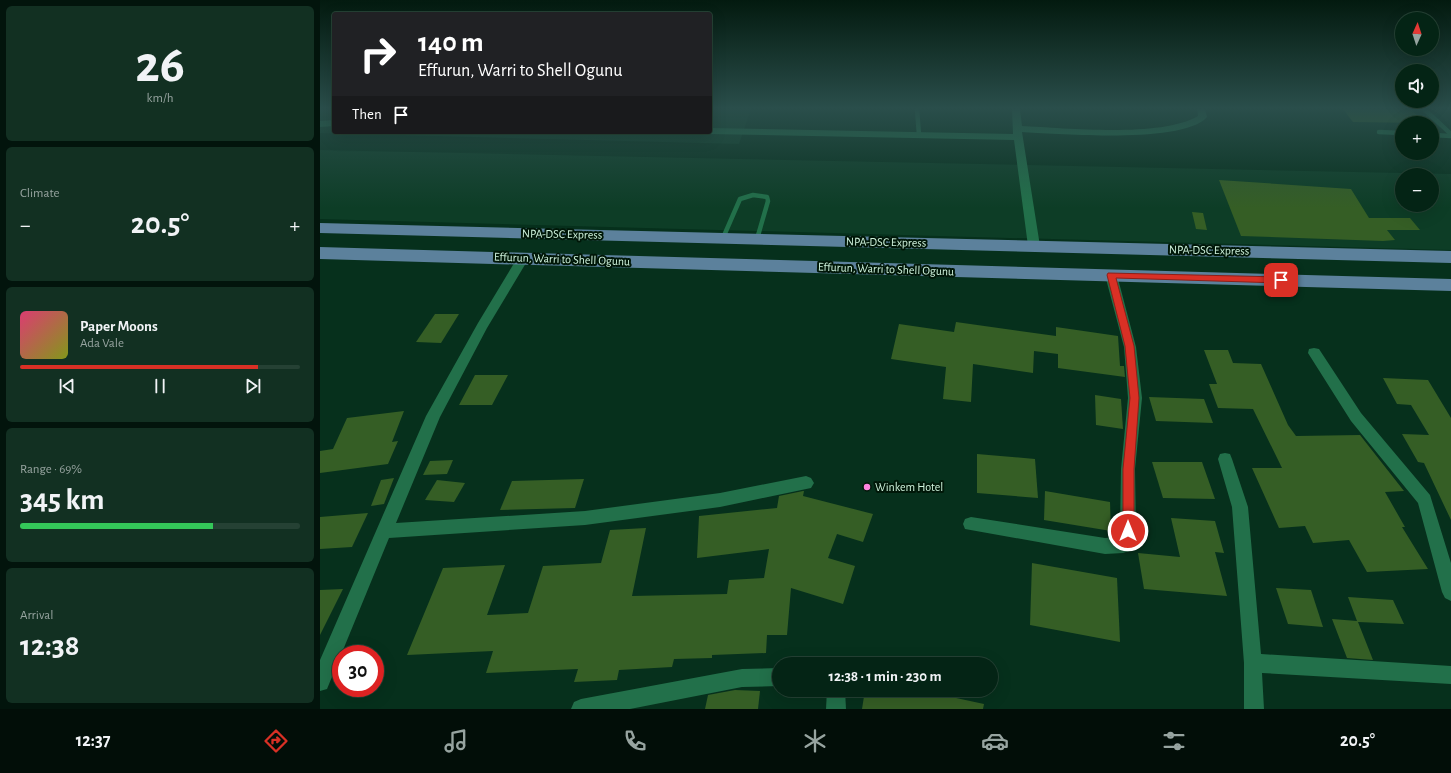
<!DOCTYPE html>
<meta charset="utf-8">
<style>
body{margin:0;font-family:"Alegreya Sans",sans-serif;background:#123022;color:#f1f3f6;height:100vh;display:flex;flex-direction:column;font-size:15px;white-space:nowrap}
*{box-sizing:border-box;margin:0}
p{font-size:13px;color:#97a4a0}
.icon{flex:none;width:22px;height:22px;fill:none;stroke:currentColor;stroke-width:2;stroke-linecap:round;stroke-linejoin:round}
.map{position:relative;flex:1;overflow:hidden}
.panel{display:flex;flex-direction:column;gap:6px;padding:6px;background:#02140c;width:320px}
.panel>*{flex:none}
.hud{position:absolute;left:12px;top:12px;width:380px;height:122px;border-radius:4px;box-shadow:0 4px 16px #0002,0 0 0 1px #254134;background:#202124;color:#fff;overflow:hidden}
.needle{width:26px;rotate:3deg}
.fabs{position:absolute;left:1075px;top:12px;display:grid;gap:8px}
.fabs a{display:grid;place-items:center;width:44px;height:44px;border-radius:50%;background:#042415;box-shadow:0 4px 16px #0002,0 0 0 1px #254134;font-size:20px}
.speed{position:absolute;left:12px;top:645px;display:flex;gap:8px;font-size:20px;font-weight:700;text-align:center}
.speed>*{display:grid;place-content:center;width:52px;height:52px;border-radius:50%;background:#042415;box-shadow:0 4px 16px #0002,0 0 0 1px #254134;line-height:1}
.speed .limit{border:6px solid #d22;background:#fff;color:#111}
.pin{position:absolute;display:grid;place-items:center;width:34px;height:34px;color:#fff;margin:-17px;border-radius:8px;box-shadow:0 2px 6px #0006}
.me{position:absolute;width:44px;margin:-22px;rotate:0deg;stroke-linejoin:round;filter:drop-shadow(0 0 3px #0008)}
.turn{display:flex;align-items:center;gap:14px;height:84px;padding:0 20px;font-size:18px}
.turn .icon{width:52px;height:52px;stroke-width:2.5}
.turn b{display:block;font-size:28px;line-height:34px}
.then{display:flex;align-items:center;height:38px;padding:0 20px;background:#0003;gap:8px;font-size:15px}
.big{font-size:30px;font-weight:700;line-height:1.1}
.panel .widget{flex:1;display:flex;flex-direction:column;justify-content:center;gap:6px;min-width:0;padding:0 14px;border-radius:6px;background:#123022}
.panel .dial{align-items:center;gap:0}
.dial b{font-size:52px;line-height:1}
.song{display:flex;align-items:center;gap:12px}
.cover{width:48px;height:48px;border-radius:6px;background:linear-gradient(135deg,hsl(340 70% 55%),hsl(70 70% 35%))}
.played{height:4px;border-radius:2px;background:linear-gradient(90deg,#d93025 85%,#254134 85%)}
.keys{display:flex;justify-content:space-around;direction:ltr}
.heat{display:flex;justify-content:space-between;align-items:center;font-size:22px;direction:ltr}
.charge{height:6px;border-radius:3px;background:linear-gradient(90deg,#34c759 69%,#254134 0)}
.trip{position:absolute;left:452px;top:657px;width:226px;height:40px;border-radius:20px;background:#042415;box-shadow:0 4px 16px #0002,0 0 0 1px #254134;font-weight:700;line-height:40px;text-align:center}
.tabs{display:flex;height:64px;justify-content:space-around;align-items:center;background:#020e08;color:#97a4a0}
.tabs .icon{width:28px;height:28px}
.tabs .selected{color:#d93025}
.tabs b{font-size:18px;color:#f1f3f6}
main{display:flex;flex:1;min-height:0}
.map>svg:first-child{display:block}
</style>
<main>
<section class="panel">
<div class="widget dial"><b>26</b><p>km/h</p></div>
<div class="widget"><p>Climate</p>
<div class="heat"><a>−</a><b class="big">20.5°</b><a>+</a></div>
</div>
<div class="widget">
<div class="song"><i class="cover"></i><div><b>Paper Moons</b><p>Ada Vale</p></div></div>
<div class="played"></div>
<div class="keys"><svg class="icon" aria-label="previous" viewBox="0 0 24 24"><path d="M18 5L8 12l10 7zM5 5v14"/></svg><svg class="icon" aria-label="pause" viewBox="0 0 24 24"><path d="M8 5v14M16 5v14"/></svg><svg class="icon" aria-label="next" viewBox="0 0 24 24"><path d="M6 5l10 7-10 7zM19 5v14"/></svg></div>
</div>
<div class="widget"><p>Range · 69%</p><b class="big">345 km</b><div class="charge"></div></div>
<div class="widget"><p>Arrival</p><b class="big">12:38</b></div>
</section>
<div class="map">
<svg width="1131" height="709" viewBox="0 0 1131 709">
<rect width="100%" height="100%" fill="#06301c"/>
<!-- built -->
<g fill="#0d3d26" fill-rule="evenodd">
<path d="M0,109H14V132H390V109H431L419,144L0,133Z"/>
<path d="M0,150L1131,174V250L0,219ZM1082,175H1112V205H1082Z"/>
</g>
<!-- building -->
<g fill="#355e25">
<path d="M1023,109H1091L1104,123L1033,122Z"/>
<path d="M899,180L1031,189L1049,218H1090L1100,230H1067L1075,240L1063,241L921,236Z"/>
<path d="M872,212L883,213L887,230L876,229Z"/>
<path d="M115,314H139L121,343L96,342Z"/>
<path d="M636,322L736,336V327L798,336L800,366H804L805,377L738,368V354L714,351L713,373L653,364L651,402L623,399L626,367L571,359L579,324L634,332Z"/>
<path d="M884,350H908L913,363L941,364L968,425L976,436L1040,435L1084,491L1065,492L1085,527H1082L1108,569L1047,572L1029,540L993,543L985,526L959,528L932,468H962L933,409L898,408L889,384H897Z"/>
<path d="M155,375H188L172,405H139Z"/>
<path d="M1063,378L1108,380L1131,418V520L1104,463L1098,462L1082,434L1109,435L1091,405L1077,404Z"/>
<path d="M775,395L801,399L803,429L776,425Z"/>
<path d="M829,397L884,399L893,423L836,421Z"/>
<path d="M84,411L72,442L78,441L68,464L0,473V451L13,449L27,418Z"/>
<path d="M657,454L715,459L718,498L657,493Z"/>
<path d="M133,460L127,474L103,475L110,461Z"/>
<path d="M832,462H882L895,499L843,498Z"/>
<path d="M74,478L64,504L51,506L61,480Z"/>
<path d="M264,479L255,508L180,510L192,481Z"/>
<path d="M117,480L145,483L134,502L105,500Z"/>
<path d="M483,491H484L483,496L553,514L543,542L517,534L508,558L535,566L523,604L471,588L467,635H447L446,653L392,655V658L354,659L352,667L299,670L297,680L254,682L258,669L166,673L173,651L87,655L123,568L185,565L167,615L208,613L223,566L281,563L290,530L326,528L312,596L407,594L409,580L444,578L449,549L377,558L379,516L457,508L459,496Z"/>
<path d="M725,491L790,502L791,531L724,520Z"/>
<path d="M48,513L32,547L0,549V517Z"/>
<path d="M851,518L895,521L904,553L895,552L907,596L824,589L818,553L860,557Z"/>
<path d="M712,563L797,578L800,642L710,625Z"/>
<path d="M956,588L991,590L1003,627L968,624Z"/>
<path d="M23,589L0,635V590Z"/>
<path d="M1028,597L1073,600L1084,624L1038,622L1053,660L1027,658L1012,619L1037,621Z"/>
<path d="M415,690L440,691L438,709H385L388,695Z"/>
<path d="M545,690H599L664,704L663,709H542Z"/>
</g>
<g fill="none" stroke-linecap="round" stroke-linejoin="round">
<!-- lane -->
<g stroke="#22704a" stroke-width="4.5">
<path d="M597,109L599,135"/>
<path d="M1104,109L1131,134"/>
<path d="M1059,132L1082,133"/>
<path d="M1112,135L1131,136"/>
<path d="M403,238L420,199L433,195L447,197L448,201L437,239"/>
</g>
<!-- street -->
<g fill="#22704a" fill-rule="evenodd">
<path d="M692,109H700L702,126C746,128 841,138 878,116L877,109H885L887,117C864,144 739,134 702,132L720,246L714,250L708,246L694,140L390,134L386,132H390V128L693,134Z"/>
<path d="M14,120V126L0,127V121Z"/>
<path d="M203,254L209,258L167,328L120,417L76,523L265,511L400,493L486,476L491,478L494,483L491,488L400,507L265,525L69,538L7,689L0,691V660L106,416L158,323L199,255Z"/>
<path d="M791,271L797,275L816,347L822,398L815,469L816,531L809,551L803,553L785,554L645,529L643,524L645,519L651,517L785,538L798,537L800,531L801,469L808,398L804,347L785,275Z"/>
<path d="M994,348L999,349L1041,413L1110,495L1131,563V601L1125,598L1122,592L1098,503L1031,421L988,353L989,349Z"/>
<path d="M905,453L910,454L912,459L928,507L941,654L1131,666V684L942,673L944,709H924V663L912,507L898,459L900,454Z"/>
<path d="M459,668V686L422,687L310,709H251L254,702L261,699L422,669Z"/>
<path d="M507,690H525L526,709H506Z"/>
</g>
<!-- primary -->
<g fill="#5c819c" fill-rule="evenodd">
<path d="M0,223L1131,251V263L0,233Z"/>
<path d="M0,247L1131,279V291L0,259Z"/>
</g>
</g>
<!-- sky -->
<linearGradient id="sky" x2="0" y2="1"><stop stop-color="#031a0f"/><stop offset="0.52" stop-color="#2a4e4b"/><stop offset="1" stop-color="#2a4e4b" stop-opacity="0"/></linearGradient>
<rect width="1131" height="208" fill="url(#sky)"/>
<!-- route -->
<path fill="#d93025" stroke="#8d1f18" d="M788,273L961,277L965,280L961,283L796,278L814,346L819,398L814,469V531L812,535L808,537L804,535L803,531V469L810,398L805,346L787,275Z"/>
<!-- markers -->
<circle fill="#fe85df" stroke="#001708" stroke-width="1.5" cx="547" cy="487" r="4"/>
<g text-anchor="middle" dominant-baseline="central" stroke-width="4" stroke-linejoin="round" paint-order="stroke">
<!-- street labels -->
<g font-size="12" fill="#cff3dd" stroke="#001708">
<text transform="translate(242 234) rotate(1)">NPA-DSC Express</text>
<text transform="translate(566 242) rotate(1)">NPA-DSC Express</text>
<text transform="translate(889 250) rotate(1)">NPA-DSC Express</text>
<text transform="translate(242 259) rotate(2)">Effurun, Warri to Shell Ogunu</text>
<text transform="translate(566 269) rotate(2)">Effurun, Warri to Shell Ogunu</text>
</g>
<!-- poi labels -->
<g font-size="12" fill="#cff3dd" stroke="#001708" text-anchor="start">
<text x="555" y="487">Winkem Hotel</text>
</g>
</g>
</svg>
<div class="fabs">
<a><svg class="needle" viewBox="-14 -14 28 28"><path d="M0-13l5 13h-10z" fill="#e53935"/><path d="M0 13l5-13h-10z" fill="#97a4a0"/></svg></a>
<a><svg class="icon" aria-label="sound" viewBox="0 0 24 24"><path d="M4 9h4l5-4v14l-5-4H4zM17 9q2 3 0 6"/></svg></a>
<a>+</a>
<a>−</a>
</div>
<div class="speed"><div class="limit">30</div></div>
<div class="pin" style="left:961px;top:280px;background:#d93025"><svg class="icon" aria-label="arrive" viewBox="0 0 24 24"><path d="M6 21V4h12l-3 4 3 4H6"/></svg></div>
<svg class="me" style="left:808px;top:531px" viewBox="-20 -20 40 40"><circle r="17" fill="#d93025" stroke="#fff" stroke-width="3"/><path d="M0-11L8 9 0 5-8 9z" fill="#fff"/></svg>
<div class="trip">12:38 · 1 min · 230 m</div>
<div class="hud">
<div class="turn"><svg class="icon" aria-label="right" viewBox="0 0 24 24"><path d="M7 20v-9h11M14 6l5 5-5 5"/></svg><div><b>140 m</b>Effurun, Warri to Shell Ogunu</div></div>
<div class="then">Then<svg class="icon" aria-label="arrive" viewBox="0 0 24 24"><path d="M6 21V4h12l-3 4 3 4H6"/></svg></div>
</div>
</div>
</main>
<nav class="tabs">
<b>12:37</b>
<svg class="icon selected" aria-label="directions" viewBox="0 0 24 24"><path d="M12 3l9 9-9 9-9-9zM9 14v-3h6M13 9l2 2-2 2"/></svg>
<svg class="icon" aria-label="music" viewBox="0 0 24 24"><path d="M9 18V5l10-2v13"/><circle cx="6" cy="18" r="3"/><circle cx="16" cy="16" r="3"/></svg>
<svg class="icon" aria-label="phone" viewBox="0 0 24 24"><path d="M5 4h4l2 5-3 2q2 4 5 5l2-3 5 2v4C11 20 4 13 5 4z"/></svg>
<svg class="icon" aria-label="climate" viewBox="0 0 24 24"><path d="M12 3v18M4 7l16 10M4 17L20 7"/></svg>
<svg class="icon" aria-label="car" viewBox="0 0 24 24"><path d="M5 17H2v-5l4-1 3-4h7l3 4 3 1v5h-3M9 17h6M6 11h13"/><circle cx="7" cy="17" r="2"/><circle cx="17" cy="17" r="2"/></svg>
<svg class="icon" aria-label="filters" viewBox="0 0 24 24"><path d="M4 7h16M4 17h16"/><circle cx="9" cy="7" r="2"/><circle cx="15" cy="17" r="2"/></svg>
<b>20.5°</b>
</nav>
